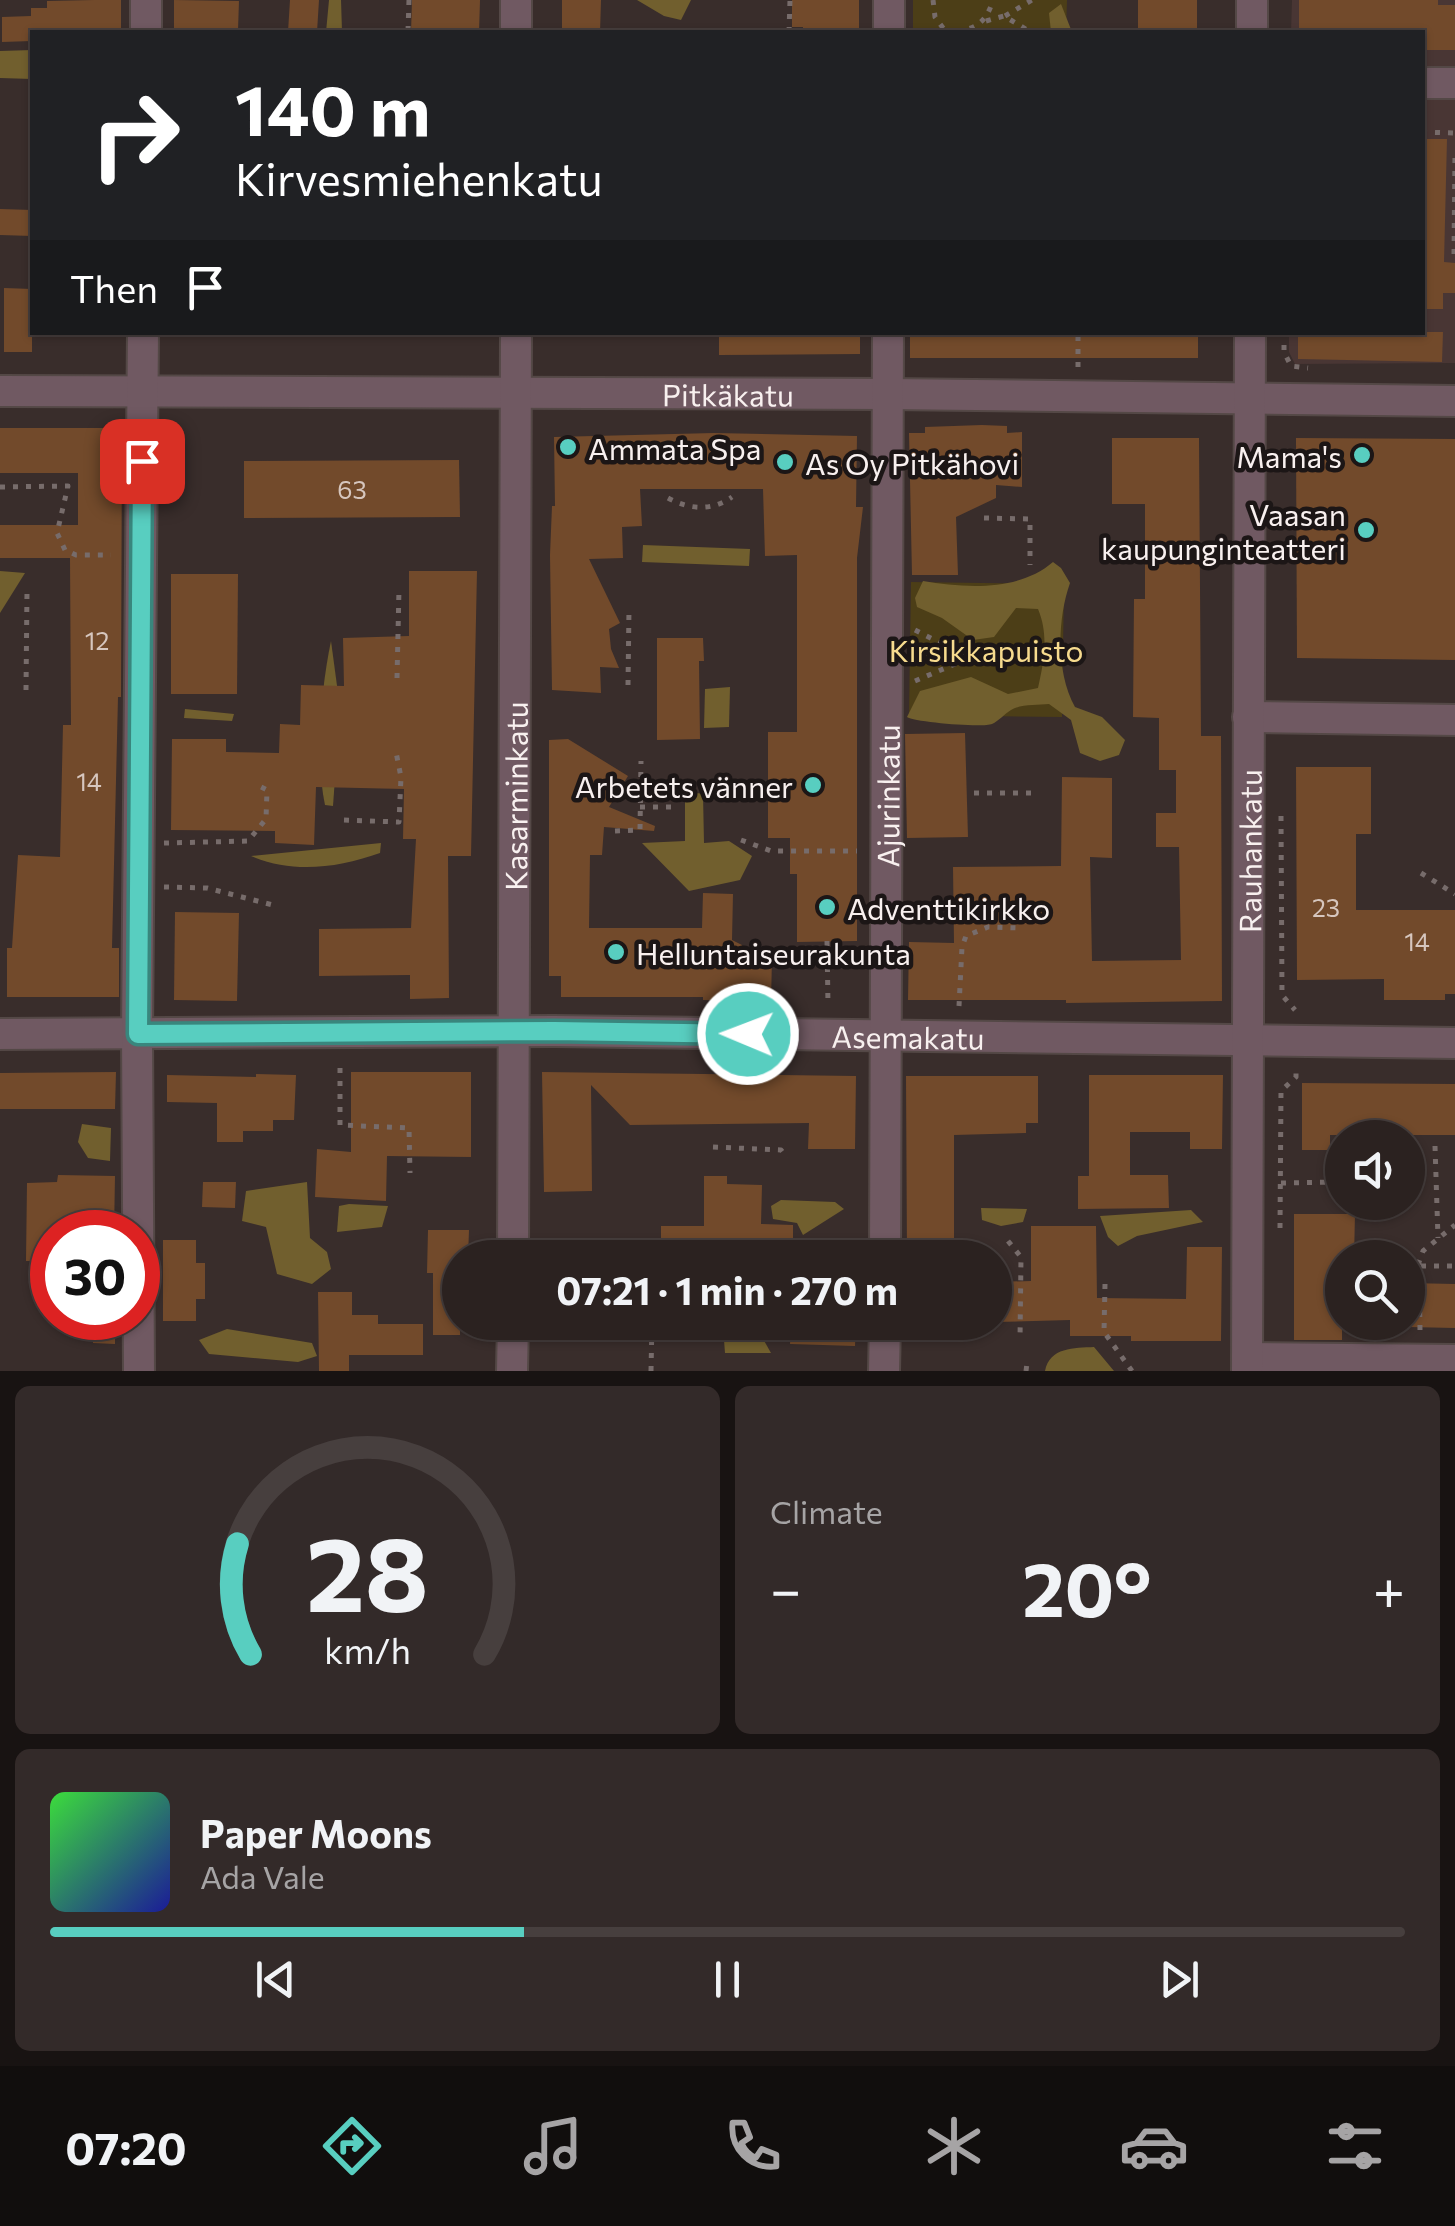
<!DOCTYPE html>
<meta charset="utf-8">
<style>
body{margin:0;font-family:Commissioner,sans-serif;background:#332a29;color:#f1f3f6;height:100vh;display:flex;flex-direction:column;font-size:38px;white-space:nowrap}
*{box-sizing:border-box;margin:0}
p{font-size:32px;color:#a6a4a5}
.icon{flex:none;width:55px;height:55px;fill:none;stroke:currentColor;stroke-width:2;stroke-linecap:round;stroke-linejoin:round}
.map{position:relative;height:1371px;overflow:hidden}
.side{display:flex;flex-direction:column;gap:15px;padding:15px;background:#181312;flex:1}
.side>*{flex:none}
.top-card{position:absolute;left:30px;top:30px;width:1395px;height:305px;border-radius:0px;box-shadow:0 2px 8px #0004,0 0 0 2px #473f3e;background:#202124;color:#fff;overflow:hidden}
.tools{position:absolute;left:1325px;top:1120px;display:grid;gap:20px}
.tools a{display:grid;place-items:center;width:100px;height:100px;border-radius:50%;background:#2b2220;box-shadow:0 2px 8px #0004,0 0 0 2px #473f3e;font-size:50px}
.speed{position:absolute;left:30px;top:1210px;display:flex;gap:20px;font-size:50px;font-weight:700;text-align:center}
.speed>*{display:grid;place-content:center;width:130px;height:130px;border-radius:50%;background:#2b2220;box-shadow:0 2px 8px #0004,0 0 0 2px #473f3e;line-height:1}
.speed .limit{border:15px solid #d22;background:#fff;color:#111}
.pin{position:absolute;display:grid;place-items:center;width:85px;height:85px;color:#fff;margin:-42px;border-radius:20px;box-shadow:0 5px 15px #0006}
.me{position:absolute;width:110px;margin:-55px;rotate:271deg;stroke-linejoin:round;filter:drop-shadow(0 0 8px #0008)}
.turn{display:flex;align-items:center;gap:35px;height:210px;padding:0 40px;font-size:45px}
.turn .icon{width:130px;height:130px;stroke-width:2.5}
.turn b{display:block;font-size:70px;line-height:85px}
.then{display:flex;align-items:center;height:95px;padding:0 40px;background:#0003;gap:20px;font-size:38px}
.big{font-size:75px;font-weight:700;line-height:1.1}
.side .tile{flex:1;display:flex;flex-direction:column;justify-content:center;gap:15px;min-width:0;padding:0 35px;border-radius:15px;background:#332a29}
.side .dial{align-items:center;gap:0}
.dial svg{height:260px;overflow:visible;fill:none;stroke:#473f3e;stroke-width:7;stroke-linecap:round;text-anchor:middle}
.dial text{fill:#f1f3f6;stroke:none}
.song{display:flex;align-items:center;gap:30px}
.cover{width:120px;height:120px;border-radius:15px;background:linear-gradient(135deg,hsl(120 70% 55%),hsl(240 70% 35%))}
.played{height:10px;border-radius:5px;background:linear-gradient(90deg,#58cec0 35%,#473f3e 35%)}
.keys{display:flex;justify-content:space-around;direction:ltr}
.heat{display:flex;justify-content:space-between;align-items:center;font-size:55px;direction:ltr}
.side .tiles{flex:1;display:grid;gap:15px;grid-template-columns:1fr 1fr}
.tile:last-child{grid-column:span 2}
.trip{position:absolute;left:442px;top:1240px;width:570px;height:100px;border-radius:50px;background:#2b2220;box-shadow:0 2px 8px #0004,0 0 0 2px #473f3e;font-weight:700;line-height:100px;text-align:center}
.tabs{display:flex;height:160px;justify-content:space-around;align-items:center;background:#110e0d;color:#a6a4a5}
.tabs .icon{width:70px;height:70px}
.tabs .active{color:#58cec0}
.tabs b{font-size:45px;color:#f1f3f6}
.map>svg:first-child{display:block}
</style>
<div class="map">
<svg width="1455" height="1371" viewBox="0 0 1455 1371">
<rect width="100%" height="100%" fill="#392d2b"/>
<!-- built -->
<path fill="#493634" d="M1292,0H1455V363L1295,364L1289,352V333L1422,332V32H1291Z"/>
<!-- green -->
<g fill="#4c3e17">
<path d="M913,0H1067L1066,32H913Z"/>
<path d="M911,582L1064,584L1062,717L909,715Z"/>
</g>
<!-- forest -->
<g fill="#715f2e">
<path d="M329,0H341L342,32H326Z"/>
<path d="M637,0H691L681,20L664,16Z"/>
<path d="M1061,4L1072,32H1051L1049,13Z"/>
<path d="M32,50V79L0,78V51Z"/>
<path d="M643,545L750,549L749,566L642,562Z"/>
<path d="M1053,562L1061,568L1070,583C1057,620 1056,673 1075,707L1102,717L1125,740L1119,755L1100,761L1080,753L1071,720L1049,704C1037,705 1021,704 1011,710C1004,714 999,721 992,724C982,728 914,722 907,717L920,691L971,677L1008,694L1038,688C1044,661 1049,635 1038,609L1016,608L994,637L973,640L942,618L917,607L915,598L923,581C965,588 1018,592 1053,562Z"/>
<path d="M0,571L25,573L0,613Z"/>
<path d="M331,641L340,708L333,806L325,805C315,757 321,689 331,641Z"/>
<path d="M730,687L729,727L704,728L705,689Z"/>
<path d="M185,709L234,714L232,721L184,718Z"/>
<path d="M685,791L703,794L704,843L729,841L752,856L740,880L689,891L642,843L685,841Z"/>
<path d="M381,843L380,853C337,868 293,874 251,856Z"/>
<path d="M82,1124L111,1128L110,1161L88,1158L78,1142Z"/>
<path d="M307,1182L310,1238L327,1252L331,1269L312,1284L277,1274L266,1227L242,1221L246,1191Z"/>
<path d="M781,1200L835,1202L844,1209L803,1235L797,1223L773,1219L771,1206Z"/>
<path d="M349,1204L388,1206L382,1227L337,1232L339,1206Z"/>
<path d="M981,1208L1027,1209L1023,1222L1001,1226L982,1220Z"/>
<path d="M1191,1210L1203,1222L1137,1236L1118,1246L1108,1237L1100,1216Z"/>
<path d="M754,1323L771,1353H725L724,1340L741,1338Z"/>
<path d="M227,1329L312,1343L317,1356L298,1362L209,1354L199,1340Z"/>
<path d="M1094,1347L1114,1371H1045C1050,1347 1074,1348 1094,1347Z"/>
</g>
<!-- building -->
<g fill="#724a2b">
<path d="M94,0H121V32H32V41L2,42V17L31,16V8H47V1Z"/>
<path d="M174,0L239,1L238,30L174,32Z"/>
<path d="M290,0H319L317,32H288Z"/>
<path d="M412,0H480L479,32H411Z"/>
<path d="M562,0H601L600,32H562Z"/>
<path d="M792,0H859V32H803V27H792Z"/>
<rect x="1138" y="0" width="59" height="32"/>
<path d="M1299,0H1438V5H1455V50H1422V32H1299Z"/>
<path d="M1422,139H1447L1444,262L1455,263V293H1443V309H1422Z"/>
<path d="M0,209L32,210V236L0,235Z"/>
<path d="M4,288L32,289V352H4Z"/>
<path d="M719,332H860V354L719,355Z"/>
<rect x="910" y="332" width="288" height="26"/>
<path d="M1298,332H1443L1442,362L1298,359Z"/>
<path d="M982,425L1007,426V433L1022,432V487L996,485V498L956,517L958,575H912L909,433H925V427Z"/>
<path d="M0,428H122L121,697H118L112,948H119V997H7V948H12L18,855L60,857L63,725H71L70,558H0V525H78V473H0Z"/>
<path d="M714,433L857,436L856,507H863L857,558V941L797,942V874H790V838H768V732H797V555L765,556L763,489H640L642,526L622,527L623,558L589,559L620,623L609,629L611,649L619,668L600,667L601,693L552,690L550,555L552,506H555L554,437Z"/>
<path d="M1112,438H1199L1201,736H1221L1222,1001L1066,1003V1000H908L909,942L954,943L953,867L1061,866L1062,777L1112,778V858L1090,857L1092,961L1181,960L1179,847H1156V813H1176V770H1159V718L1133,717L1134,599H1145V504H1112Z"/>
<path d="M1296,438L1455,439V660L1297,658Z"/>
<path d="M459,460L460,517L244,518V461Z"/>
<path d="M409,571H477L471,856H448L449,998L410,999V975L319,976V929L411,928L416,839H403L404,789L316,787L314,845L275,843V831L171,830L172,739H226V752L279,753L280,724L300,725L301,685L344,686L343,638L409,636Z"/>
<path d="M171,574H238L237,694H171Z"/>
<path d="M657,638H703L704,661H699L700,739L657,740Z"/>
<path d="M965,733L968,837L907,838L905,734Z"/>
<path d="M568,739L628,776L609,807L655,826L654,831L604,827L602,855H590L589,928H702L703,893L733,894L732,940L742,945L744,957L772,958L771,1002L703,1000V997H561V976H549V740Z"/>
<path d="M1296,767H1371V834H1356V910H1455V994H1445V1000H1384V979L1297,980Z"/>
<path d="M175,912L239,913L237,1001L174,1000Z"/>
<path d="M116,1072L115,1109H0V1073Z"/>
<path d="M351,1072H471V1157L387,1156L386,1201L315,1197L317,1149L351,1152Z"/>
<path d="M542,1072L856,1076L855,1149H808L809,1123L630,1125L591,1085L592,1191L544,1192Z"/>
<path d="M256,1074L296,1075L294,1120H273V1131H243V1142H217V1103L167,1102V1075L256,1077Z"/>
<path d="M1089,1075H1223L1222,1149H1190V1132H1130V1175H1168L1169,1208L1078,1209V1176H1089Z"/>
<path d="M906,1076H1038V1123H1026V1133L954,1135V1240H950L951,1258H907Z"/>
<path d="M1302,1083L1455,1084V1135H1330V1150H1302Z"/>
<path d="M58,1175L115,1176L114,1232H52V1261H26L27,1183L57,1182Z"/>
<path d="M704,1176H727V1184L762,1185L761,1224L793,1225V1258H661V1226H704Z"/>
<path d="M203,1182H236L235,1208L202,1207Z"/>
<path d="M1294,1214H1355L1354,1258H1342V1340H1294Z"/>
<path d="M1031,1226H1096L1097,1298L1186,1299L1187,1247H1222L1221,1341H1131V1336H1070V1320L995,1322V1282L1031,1281Z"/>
<path d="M428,1230H469L468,1258H460V1335H433V1273H427Z"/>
<path d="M163,1240H196V1263H205V1299H196V1321H163Z"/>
<path d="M1408,1283L1455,1284V1328L1408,1327Z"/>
<path d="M318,1292H352V1315H378V1324H423V1355H349V1371H319Z"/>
<path d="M93,1318H115V1344L93,1343Z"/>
<path d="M791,1322H856L855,1346L790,1344Z"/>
</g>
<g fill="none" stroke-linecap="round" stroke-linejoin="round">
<!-- minor casing -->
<g stroke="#544846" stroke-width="34">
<g id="minor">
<path d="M146,32V0"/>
<path d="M516,32V0"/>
<path d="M889,32V0"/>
<path d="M1252,32V0"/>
<path d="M1422,83H1455"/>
<path id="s1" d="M0,391L888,394L1455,401"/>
<path d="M1248,717L1455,720"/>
<path id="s2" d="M0,1034L554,1031L1455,1043"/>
<path id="s3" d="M513,1258L516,332"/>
<path id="s4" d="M885,1258L888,332"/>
<path d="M1247,1358L1455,1360"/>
<path d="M139,1371L137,1034L143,332"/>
<path d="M512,1371L513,1322"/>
<path d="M884,1371L885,1322"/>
<path id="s5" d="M1247,1371L1250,332"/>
</g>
</g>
<!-- path -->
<g stroke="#776c6b" stroke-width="5" stroke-dasharray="5 8" stroke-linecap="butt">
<path d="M933,0L935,17L946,32"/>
<path d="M1005,16L1032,0"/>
<path d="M986,21L1004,16L1029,31"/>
<path d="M408,31L409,0"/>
<path d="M789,32L790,0"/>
<path d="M944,32C971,31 985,27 993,0"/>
<path d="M1422,132L1455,133"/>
<path d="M1454,254L1455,154"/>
<path d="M1284,332V352L1291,366L1308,368"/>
<path d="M1078,367V332"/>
<path d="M0,487L68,486L57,533L65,550L76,555H111"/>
<path d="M668,498C690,510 712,511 732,497"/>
<path d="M984,518L1030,519V565"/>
<path d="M915,630L964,655L997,664L1026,657"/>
<path d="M397,678L399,589"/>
<path d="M915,681L969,658"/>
<path d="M628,685L629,609"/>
<path d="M26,690L27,591"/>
<path d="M974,793H1035"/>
<path d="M640,807H679"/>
<path d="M1281,816L1282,995L1295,1010"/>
<path d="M344,820L399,822L401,777L396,752"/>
<path d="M615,831L640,830L641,761"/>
<path d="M741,840L771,851H857"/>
<path d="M164,843L248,841L266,819L267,790L257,785"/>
<path d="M1421,873L1455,894"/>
<path d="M164,887L207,888L273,905"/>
<path d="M827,941L828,1005"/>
<path d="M785,958H857"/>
<path d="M959,1006L962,947L966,936L988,927L1020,928"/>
<path d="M340,1068V1125L409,1128L410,1173"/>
<path d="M1435,1146L1438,1238"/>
<path d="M713,1147L781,1150L787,1158"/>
<path d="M1281,1183L1342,1182"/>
<path d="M1280,1228L1281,1091L1296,1077V1071"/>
<path d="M1008,1241L1021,1257L1020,1340"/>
<path d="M1408,1266H1455"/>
<path d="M1105,1284L1104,1332L1132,1371"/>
<path d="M1420,1330L1419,1262L1423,1251L1455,1225"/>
<path d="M651,1371L652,1322"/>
<path d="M1026,1371L1027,1363"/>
</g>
<!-- minor -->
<use href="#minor" stroke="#705962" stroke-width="30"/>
</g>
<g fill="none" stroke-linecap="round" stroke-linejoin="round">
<!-- route casing -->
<g stroke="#39867d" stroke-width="25">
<path id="route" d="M142,461L138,1034L554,1031L748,1034"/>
</g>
<!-- route -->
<use href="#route" stroke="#58cec0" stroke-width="18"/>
</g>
<!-- markers -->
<g fill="#58cec0" stroke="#1c1616" stroke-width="4">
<circle cx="568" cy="447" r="10"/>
<circle cx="1362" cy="455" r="10"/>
<circle cx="785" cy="462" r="10"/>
<circle cx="1366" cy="530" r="10"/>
<circle cx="813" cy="785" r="10"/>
<circle cx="827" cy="907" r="10"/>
<circle cx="616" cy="952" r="10"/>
</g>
<g text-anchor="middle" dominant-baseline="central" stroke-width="9" stroke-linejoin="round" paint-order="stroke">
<!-- number labels -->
<g font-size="25" fill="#d6c6be">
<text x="352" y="489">63</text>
<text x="97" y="640">12</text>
<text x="89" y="781">14</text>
<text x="1326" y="907">23</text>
<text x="1417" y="941">14</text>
</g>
<!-- street labels -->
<g font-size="30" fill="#f8f0ef" stroke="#1c1616">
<text stroke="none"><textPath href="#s1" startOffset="728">Pitkäkatu</textPath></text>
<text stroke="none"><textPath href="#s3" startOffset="462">Kasarminkatu</textPath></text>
<text stroke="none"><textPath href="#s4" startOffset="462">Ajurinkatu</textPath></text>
<text stroke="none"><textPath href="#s5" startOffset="520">Rauhankatu</textPath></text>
<text stroke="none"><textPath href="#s2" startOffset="908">Asemakatu</textPath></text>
</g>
<!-- poi labels -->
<g font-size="30" fill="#f8f0ef" stroke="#1c1616" text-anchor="start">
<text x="588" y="447">Ammata Spa</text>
<text x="1342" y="455" text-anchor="end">Mama's</text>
<text x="805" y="462">As Oy Pitkähovi</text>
<text x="1346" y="513" text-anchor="end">Vaasan<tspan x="1346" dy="34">kaupunginteatteri</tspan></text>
<text x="793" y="785" text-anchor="end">Arbetets vänner</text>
<text x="847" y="907">Adventtikirkko</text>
<text x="636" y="952">Helluntaiseurakunta</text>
</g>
<!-- park labels -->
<g font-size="30" fill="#f7db8e" stroke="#1c1616">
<text x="986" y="649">Kirsikkapuisto</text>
</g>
</g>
</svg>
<div class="tools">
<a><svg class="icon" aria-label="sound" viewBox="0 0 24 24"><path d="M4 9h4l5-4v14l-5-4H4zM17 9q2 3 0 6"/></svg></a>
<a><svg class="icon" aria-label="search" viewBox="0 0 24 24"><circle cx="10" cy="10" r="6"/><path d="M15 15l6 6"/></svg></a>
</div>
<div class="speed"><div class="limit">30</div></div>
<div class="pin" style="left:142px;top:461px;background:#d93025"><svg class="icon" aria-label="arrive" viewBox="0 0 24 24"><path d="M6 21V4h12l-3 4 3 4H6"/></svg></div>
<svg class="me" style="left:748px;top:1034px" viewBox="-20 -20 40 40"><circle r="17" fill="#58cec0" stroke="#fff" stroke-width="3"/><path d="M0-11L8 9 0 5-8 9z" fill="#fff"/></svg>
<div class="trip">07:21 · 1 min · 270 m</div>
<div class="top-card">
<div class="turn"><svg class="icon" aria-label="right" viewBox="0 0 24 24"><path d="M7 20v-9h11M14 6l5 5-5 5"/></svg><div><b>140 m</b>Kirvesmiehenkatu</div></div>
<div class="then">Then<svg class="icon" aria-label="arrive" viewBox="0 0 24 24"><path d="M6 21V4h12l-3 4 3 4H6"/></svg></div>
</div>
</div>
<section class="side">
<div class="tiles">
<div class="tile dial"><svg viewBox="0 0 100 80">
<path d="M14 69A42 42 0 1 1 86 69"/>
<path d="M14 69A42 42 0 0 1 10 35" stroke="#58cec0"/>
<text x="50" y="56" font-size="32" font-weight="700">28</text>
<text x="50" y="72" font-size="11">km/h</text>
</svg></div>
<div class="tile"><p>Climate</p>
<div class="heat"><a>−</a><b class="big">20°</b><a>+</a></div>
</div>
<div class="tile">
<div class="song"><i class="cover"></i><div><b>Paper Moons</b><p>Ada Vale</p></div></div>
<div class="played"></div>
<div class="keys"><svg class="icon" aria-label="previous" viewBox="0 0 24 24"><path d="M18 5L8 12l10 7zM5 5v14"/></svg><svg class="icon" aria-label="pause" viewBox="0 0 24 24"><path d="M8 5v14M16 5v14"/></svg><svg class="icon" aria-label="next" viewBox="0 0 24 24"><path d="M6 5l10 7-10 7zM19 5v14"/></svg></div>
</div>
</div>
</section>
<nav class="tabs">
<b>07:20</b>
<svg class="icon active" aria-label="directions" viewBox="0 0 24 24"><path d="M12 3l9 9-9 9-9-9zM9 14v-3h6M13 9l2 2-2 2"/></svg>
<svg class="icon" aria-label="music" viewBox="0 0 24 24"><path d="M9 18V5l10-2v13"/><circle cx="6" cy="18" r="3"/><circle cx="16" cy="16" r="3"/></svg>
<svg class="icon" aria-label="phone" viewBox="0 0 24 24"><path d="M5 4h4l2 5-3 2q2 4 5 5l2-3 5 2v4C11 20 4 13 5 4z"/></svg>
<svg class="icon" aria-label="climate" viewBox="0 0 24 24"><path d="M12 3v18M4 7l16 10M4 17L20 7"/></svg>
<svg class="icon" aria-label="car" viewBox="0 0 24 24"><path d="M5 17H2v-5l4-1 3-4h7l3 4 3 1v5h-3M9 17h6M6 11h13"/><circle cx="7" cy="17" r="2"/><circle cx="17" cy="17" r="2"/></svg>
<svg class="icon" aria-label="filters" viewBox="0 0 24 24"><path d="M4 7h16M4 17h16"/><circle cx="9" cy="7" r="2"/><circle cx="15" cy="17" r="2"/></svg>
</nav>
